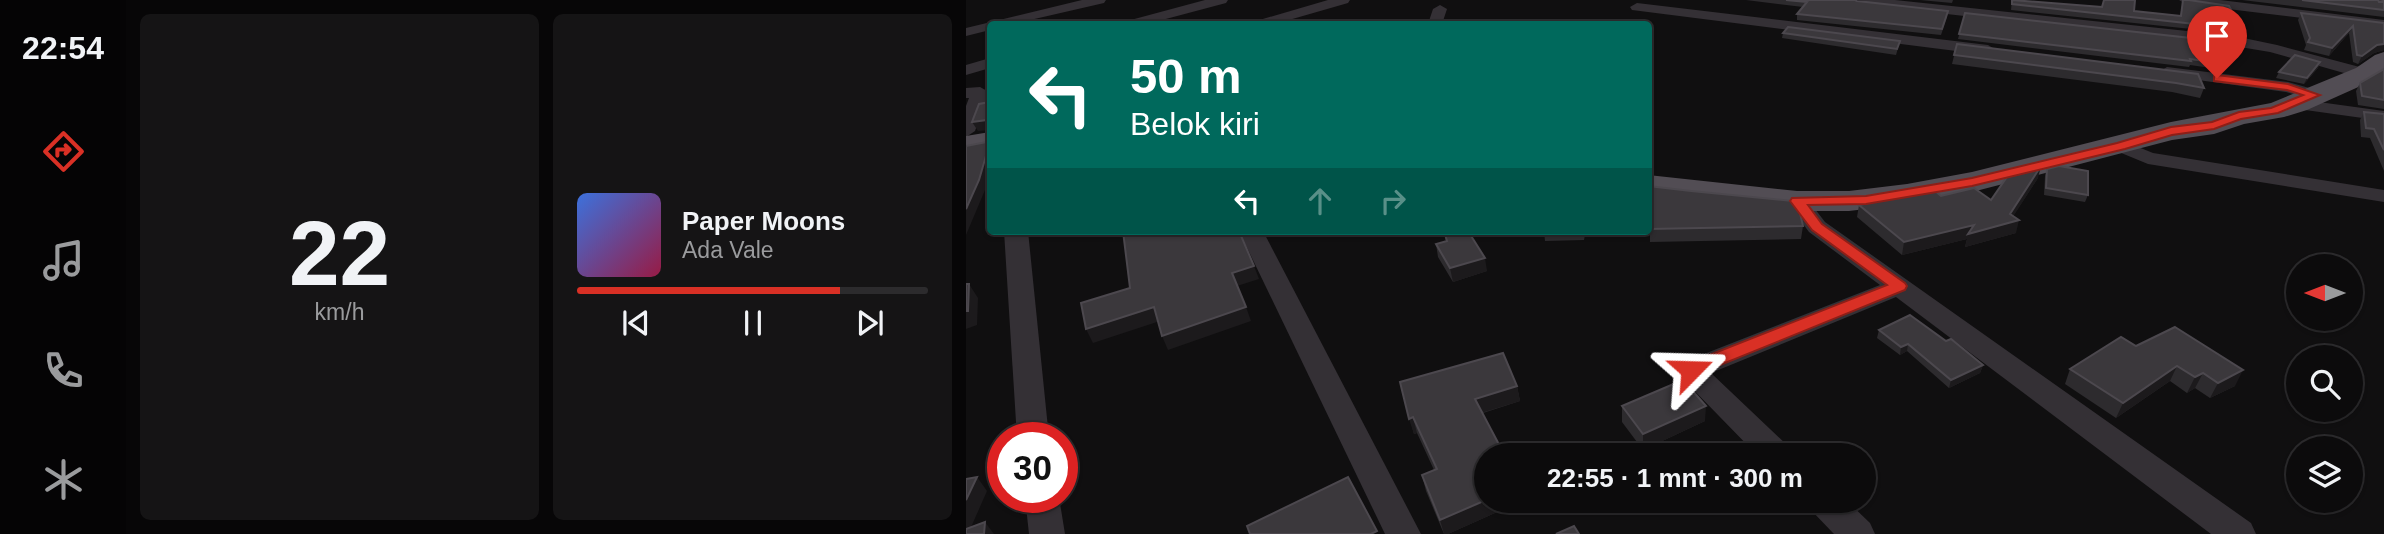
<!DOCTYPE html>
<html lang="id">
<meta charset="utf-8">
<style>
body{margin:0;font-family:Helvetica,sans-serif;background:#151415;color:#f1f3f6;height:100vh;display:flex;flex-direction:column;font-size:26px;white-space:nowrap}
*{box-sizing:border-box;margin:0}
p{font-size:23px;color:#9a9b9d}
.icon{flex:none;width:38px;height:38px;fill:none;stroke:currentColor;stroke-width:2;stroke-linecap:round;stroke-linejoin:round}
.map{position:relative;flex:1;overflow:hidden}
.side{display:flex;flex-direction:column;gap:14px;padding:14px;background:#070607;width:840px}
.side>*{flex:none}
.hud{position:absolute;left:21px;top:21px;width:665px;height:214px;border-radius:7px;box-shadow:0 2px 5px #0004,0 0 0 2px #2c2b2d;background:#00695c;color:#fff;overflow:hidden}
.needle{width:46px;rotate:270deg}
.controls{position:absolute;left:1320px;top:254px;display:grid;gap:14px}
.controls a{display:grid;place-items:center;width:77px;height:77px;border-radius:50%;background:#0c0b0c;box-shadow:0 2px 5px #0004,0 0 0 2px #2c2b2d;font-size:35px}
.speed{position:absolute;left:21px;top:422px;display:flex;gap:14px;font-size:35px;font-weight:700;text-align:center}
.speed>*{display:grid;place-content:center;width:91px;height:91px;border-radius:50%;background:#0c0b0c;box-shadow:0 2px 5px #0004,0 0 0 2px #2c2b2d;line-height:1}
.speed .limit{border:10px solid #d22;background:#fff;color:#111}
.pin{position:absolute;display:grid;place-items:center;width:60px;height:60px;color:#fff;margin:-72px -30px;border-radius:50% 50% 50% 0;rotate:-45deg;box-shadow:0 0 7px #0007}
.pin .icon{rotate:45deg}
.me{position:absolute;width:77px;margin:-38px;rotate:68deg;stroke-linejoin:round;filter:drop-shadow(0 0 5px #0008)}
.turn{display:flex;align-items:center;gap:24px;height:147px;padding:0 28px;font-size:32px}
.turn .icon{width:91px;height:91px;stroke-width:2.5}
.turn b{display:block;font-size:49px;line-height:60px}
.lanes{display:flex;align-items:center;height:66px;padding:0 28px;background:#0003;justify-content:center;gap:35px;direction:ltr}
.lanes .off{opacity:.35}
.side .tile{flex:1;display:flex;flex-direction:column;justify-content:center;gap:10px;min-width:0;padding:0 24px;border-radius:10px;background:#151415}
.side .dial{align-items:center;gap:0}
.dial b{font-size:91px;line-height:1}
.song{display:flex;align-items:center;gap:21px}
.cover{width:84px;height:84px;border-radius:10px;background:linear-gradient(135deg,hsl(220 70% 55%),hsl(340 70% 35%))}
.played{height:7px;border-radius:4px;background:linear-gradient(90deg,#d93025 75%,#2c2b2d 75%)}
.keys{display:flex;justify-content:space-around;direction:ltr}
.side .tiles{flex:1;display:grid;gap:14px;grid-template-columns:repeat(2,1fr)}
.trip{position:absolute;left:508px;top:443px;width:402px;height:70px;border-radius:35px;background:#0c0b0c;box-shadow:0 2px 5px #0004,0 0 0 2px #2c2b2d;font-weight:600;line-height:70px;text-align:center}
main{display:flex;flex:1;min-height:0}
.tab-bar{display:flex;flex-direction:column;width:126px;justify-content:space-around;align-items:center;background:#050405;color:#9a9b9d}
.tab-bar .icon{width:49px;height:49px}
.tab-bar .selected{color:#d93025}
.tab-bar b{font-size:32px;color:#f1f3f6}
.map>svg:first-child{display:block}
</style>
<main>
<nav class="tab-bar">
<b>22:54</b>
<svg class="icon selected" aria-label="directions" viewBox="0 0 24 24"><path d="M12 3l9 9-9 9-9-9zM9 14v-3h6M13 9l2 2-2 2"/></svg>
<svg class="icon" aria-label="music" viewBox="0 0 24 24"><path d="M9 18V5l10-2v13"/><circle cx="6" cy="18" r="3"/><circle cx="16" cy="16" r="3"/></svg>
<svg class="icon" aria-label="phone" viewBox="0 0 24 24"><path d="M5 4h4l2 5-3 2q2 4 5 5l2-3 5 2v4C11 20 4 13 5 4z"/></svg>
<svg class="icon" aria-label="climate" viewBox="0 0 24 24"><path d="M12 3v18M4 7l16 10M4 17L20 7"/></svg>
</nav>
<section class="side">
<div class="tiles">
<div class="tile dial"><b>22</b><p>km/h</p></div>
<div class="tile">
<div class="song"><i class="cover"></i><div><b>Paper Moons</b><p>Ada Vale</p></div></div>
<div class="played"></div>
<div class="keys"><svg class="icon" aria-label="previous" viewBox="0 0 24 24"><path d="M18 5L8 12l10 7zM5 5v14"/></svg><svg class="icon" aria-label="pause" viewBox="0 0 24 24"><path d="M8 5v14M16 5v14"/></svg><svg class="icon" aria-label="next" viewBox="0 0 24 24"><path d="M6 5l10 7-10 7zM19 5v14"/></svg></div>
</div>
</div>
</section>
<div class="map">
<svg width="1418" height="534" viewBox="0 0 1418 534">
<rect width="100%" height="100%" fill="#100f10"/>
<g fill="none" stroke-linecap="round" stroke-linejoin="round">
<!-- minor -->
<g fill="#343035" fill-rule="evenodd">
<path d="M116,0H140L138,3L47,24H24V30L0,36V28Z"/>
<path d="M239,0H262L260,3L181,24H159L161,21Z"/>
<path d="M362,0H384L382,3L309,24H288L290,21Z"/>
<path d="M884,0H929L1268,36L1311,45L1405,70L1407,74L1399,79L1304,52L1268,46L891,4Z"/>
<path d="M1213,0H1254L1418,20V28L1220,4Z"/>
<path d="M671,3L1022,45L1030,50L1022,55L666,10L664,7Z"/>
<path d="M474,5L481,9L476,24H462L467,9Z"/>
<path d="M24,58V68L0,75V65Z"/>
<path d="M1201,67L1322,82L1354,91L1357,95L1348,100L1320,92L1195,75L1193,72Z"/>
<path d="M14,87L23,92L9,131L0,137V106L3,98H0V88Z"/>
<path d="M1331,99L1418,111V121L1325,108L1322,104Z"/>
<path d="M1155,140L1187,153L1418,190V202L1182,164L1148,150L1145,146Z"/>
<path d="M831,194L839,196L859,222L1285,523L1290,534H1245L930,297L745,373L822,446L827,455H791L715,377L711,370L715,363L914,285L843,232L820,201L823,196Z"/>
<path d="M38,231H62L83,438H51Z"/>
<path d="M273,231H297L455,534H419Z"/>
<path d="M59,497H93L99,534H63Z"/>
<path d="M840,500H880L904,523L909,534H868L845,510Z"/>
</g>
<!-- primary -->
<g fill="#524d54" fill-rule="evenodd">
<path d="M1418,0V7L1410,6L1407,1Z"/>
<path d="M1418,52V72L1408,80L1341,110L1318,117L1278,124L1248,134L1206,140L1006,192L941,204L883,211H831L682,195V175L831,191H883L941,184L1006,172L1205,122L1305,103L1390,68L1409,55Z"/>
<path d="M24,132V150L0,154V136Z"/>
</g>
</g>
<!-- wall -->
<g fill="#2d2b2e">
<path d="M780,0H889L891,1L981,17L975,35L831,20V14L837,7Z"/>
<path d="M954,0H987L986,3Z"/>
<path d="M1046,0L1214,16L1217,0L1275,29L1273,34L1045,10Z"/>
<path d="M1276,0H1412L1413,2H1418V17Z"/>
<path d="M999,13L1262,64L1259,70L1224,65L1223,67L992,39Z"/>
<path d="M1335,13L1418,23V50L1408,53L1392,64L1387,62L1383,33L1363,56L1338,50L1340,45L1332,20Z"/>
<path d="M817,33L934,41L930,55L816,38Z"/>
<path d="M991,44L1238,88L1234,98L1206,92L986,64Z"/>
<path d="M1354,62L1352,68L1338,84L1310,78L1313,72Z"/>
<path d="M1418,69V109L1392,105L1390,91L1394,83Z"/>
<path d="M1398,112L1418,114V171L1404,138L1395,137L1394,120Z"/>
<path d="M1081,169L1122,195L1119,202L1078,195L1079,176Z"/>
<path d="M1072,178L1047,216L1050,233L999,247L1001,239L936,255L891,217L893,205L975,196L1025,200Z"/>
<path d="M682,186L837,226L835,239L684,242V234L619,235L618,240L579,241L578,231H682Z"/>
<path d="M477,231H502L521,271L487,282L472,257L470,244L480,241Z"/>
<path d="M913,330L1017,365L1014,373L983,388L941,351L934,355L911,338Z"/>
<path d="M1170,346L1269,386L1244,398L1229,388L1221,393L1204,381L1150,418L1099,384L1104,369Z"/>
<path d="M434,382L551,386L554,401L517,413L520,500H558L482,534H478L460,491L456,475L468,470L451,433L448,434Z"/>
<path d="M656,406L739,421L677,450L656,422Z"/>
</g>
<!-- shaded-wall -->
<g fill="#1c1a1c">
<path d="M1387,26L1383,33L1363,56L1366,48Z"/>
<path d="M1418,44V50L1408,53L1392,64L1396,56L1411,45Z"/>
<path d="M1354,62L1352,68L1338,84L1341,78Z"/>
<path d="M21,120L24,130L12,131L6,122Z"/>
<path d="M24,142V171L19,190L0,235V209Z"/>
<path d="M1075,166L1072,178L1043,223L1053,220L1050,233L999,247L1001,239L936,255L938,242L1044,214Z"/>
<path d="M519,258L521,271L487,282L484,268Z"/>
<path d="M288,266L293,279L271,286L266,273Z"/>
<path d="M3,284L12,298L11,325L0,329V311Z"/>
<path d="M188,307L194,321L127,343L120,329Z"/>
<path d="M280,307L285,321L202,350L196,336Z"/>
<path d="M942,344L941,351L934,355L935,347Z"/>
<path d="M1017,365L1014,373L983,388L985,380Z"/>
<path d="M1211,366L1204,381L1150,418L1157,403Z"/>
<path d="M1277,370L1269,386L1244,398L1252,383Z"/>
<path d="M1237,373L1229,388L1221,393L1229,377Z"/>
<path d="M551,386L554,401L512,414L509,399Z"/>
<path d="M740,406L739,421L677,450V434Z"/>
<path d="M447,417L451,433L448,434L443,419Z"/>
<path d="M11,477L21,491L2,534H0V500Z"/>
<path d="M520,500H558L482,534H478L474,520Z"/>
<path d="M19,522L28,534H18Z"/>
</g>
<!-- building -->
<g fill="#3b383c" stroke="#4c484e" stroke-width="2">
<path d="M820,0H889L891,1L982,11L976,29L831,14L841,2Z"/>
<path d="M1046,0L1136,7L1138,0H1169L1168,11L1215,16L1217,0H1223L1263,6L1275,29L1046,4Z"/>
<path d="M1336,0H1412L1413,2H1418V10Z"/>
<path d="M999,13L1252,41L1262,64L1224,59L1225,61L993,34Z"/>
<path d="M1335,13L1418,23V44L1411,45L1396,56L1391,55L1387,26L1366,48L1342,42L1344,38Z"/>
<path d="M822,27L934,41L931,49L817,33Z"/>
<path d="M991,44L1232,74L1238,88L1210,83L988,55Z"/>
<path d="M1329,55L1354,62L1341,78L1313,72Z"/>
<path d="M1418,69V100L1396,96L1394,83Z"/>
<path d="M24,102V142L13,180L0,209V146L21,142V120L6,122L13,104Z"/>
<path d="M1398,112L1418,114V150L1408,129L1400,128Z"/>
<path d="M1075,166L1044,214L1053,220L1002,234L1008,225L938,242L893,205L968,190L975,196L1008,188L1025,200L1043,174Z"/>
<path d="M1093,166L1122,171V195L1080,188L1081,169Z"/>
<path d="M682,186L725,191L827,201L833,209L837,226L683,229Z"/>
<path d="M157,231H273L288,266L266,273L280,307L196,336L188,307L120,329L115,303L164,288Z"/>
<path d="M478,231H502L519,258L484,268L470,244L481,241Z"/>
<path d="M0,284H3L2,311H0Z"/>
<path d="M944,315L980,341L985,339L1017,365L985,380L942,344L935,347L913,330Z"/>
<path d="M1209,327L1277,370L1252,383L1237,373L1229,377L1211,366L1157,403L1104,369L1155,337L1170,346Z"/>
<path d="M537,353L551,386L509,399L538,454L549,449L552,455H520V500L474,520L456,475L471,469L447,417L443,419L434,382Z"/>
<path d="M717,380L740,406L677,434L656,406Z"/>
<path d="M11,477L0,500V479Z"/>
<path d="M382,477L411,531L405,534H284L281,526Z"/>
<path d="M19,522L18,534H0V529Z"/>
<path d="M608,526L613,534H590Z"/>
</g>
<!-- route -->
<path fill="#d93025" stroke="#8d1f18" stroke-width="2" d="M1251,75L1322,84L1354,95L1312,113L1275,119L1248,129L1206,135L1159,149L1006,186L900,204L842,205L856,224L939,283L941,286L939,290L732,374H718L716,370L718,365L921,285L846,230L824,201L826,198L900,196L1006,178L1151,143L1205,127L1246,122L1273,112L1305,108L1337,95L1321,90L1248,81V76Z"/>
</svg>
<div class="controls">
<a><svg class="needle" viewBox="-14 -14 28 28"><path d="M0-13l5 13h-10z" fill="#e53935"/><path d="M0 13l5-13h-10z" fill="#9a9b9d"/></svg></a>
<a><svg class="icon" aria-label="search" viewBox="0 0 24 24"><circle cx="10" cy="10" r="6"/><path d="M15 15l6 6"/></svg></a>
<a><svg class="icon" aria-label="layers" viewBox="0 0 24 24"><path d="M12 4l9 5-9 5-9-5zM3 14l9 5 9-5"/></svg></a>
</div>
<div class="speed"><div class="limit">30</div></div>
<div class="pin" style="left:1251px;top:78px;background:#d93025"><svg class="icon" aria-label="arrive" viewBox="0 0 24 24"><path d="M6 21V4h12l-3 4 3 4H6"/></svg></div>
<svg class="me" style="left:725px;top:370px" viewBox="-20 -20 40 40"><path d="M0-17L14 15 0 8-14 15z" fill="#d93025" stroke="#fff" stroke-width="4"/></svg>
<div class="trip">22:55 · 1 mnt · 300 m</div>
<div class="hud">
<div class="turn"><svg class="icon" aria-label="left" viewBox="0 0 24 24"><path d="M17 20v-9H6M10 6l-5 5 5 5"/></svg><div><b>50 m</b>Belok kiri</div></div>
<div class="lanes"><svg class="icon" aria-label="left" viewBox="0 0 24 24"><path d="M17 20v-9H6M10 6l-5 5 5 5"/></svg><svg class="icon off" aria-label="ahead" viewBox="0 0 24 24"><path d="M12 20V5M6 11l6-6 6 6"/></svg><svg class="icon off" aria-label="right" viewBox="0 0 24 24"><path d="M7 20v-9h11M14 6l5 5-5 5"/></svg></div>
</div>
</div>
</main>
